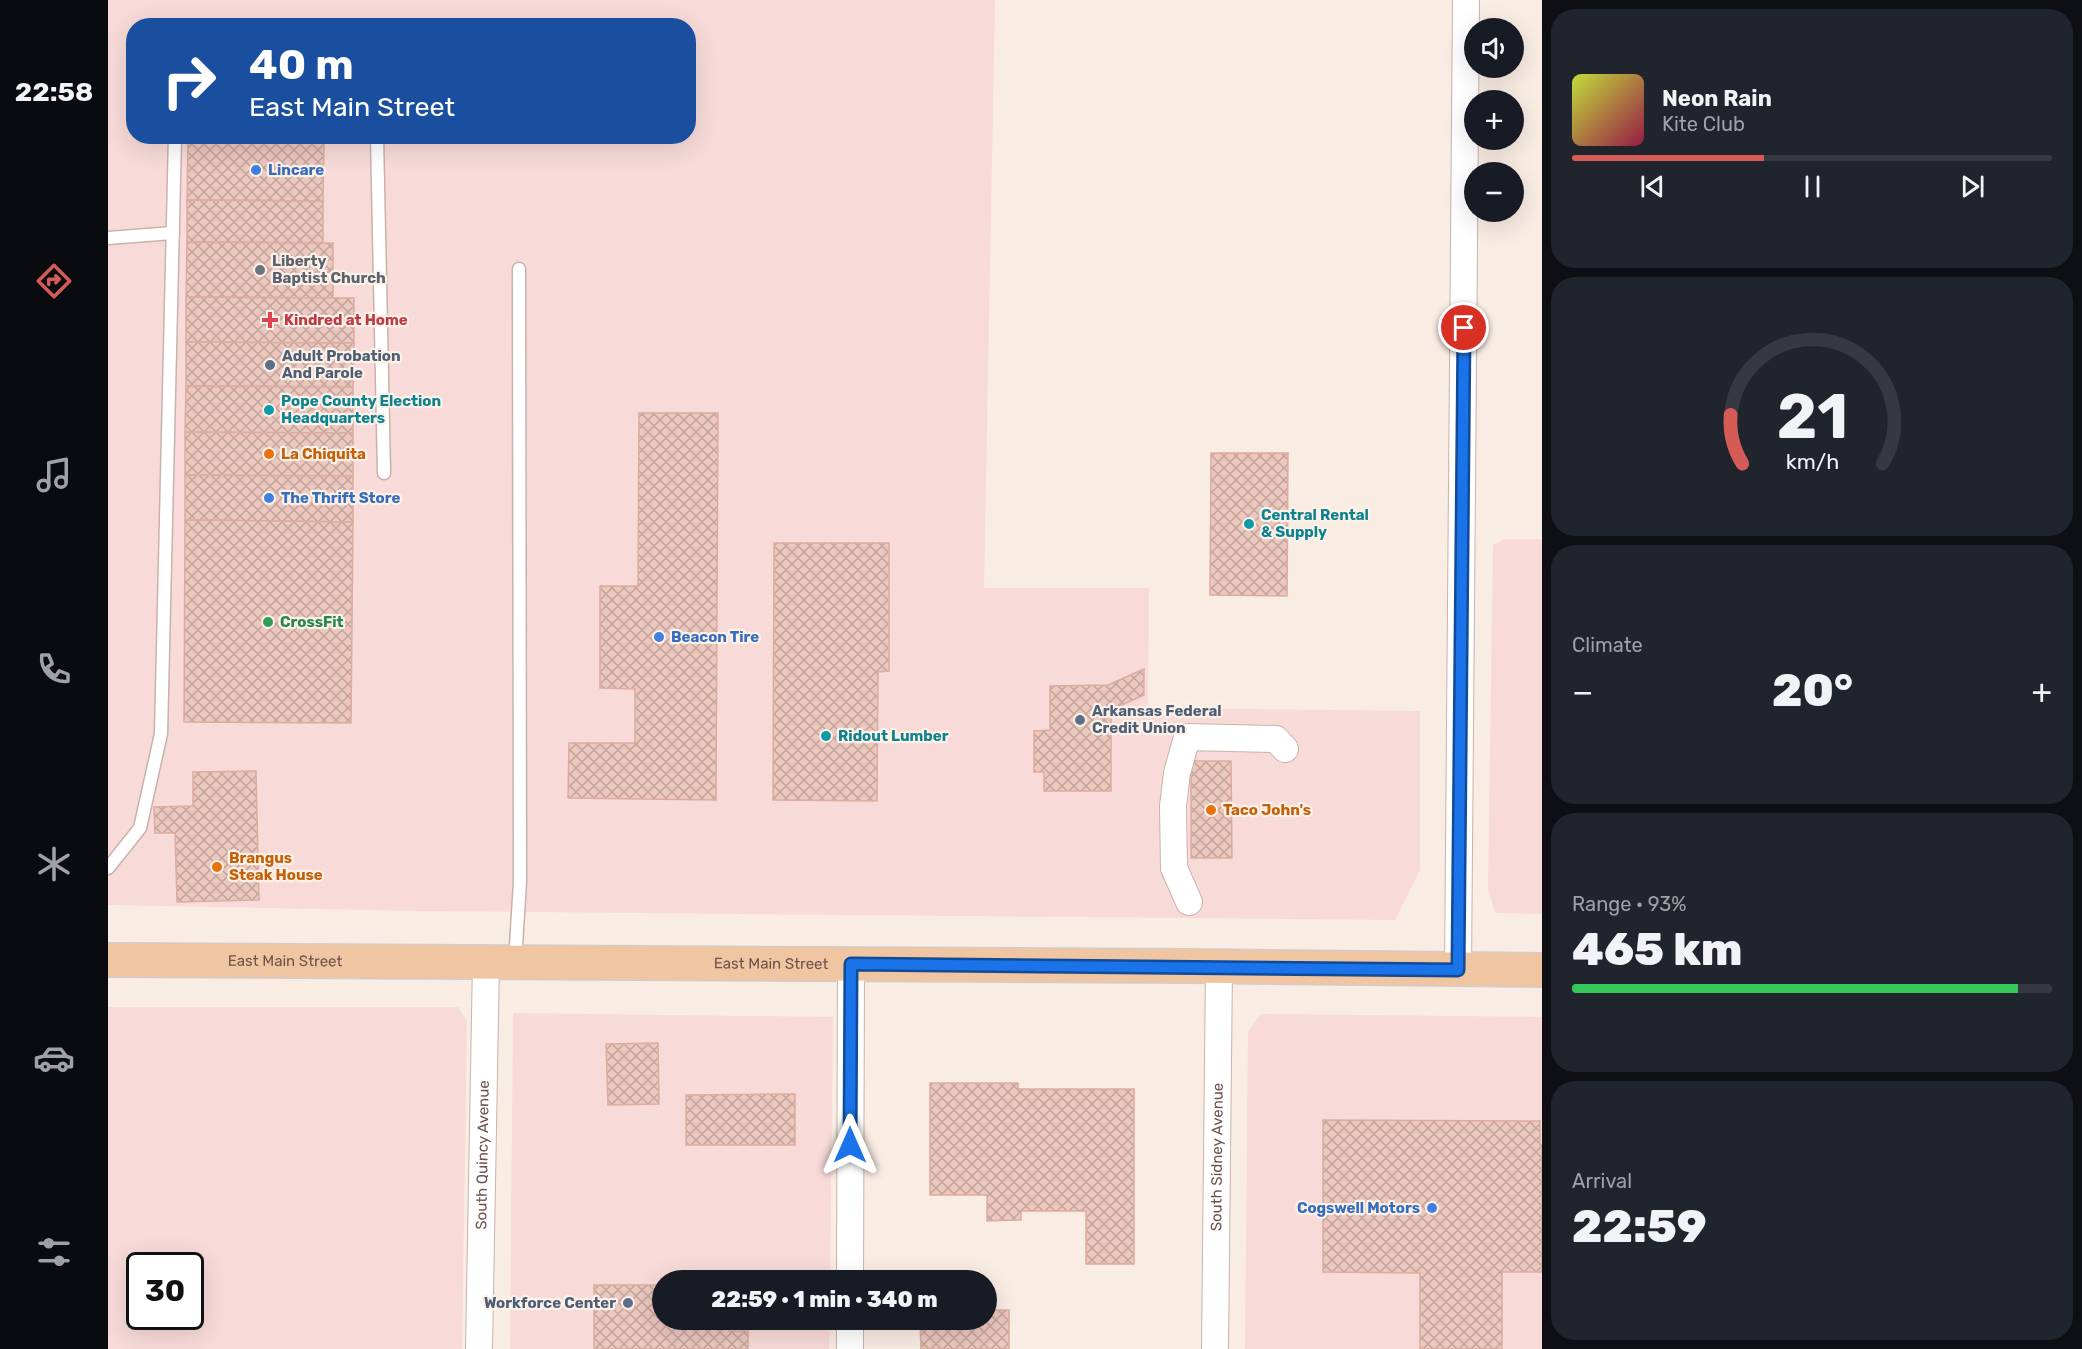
<!DOCTYPE html>
<meta charset="utf-8">
<style>
body{margin:0;font-family:Rubik,sans-serif;background:#20242c;color:#f1f3f6;height:100vh;display:flex;flex-direction:column;font-size:22px;white-space:nowrap}
*{box-sizing:border-box;margin:0}
p{font-size:20px;color:#9ea1a6}
.icon{flex:none;width:33px;height:33px;fill:none;stroke:currentColor;stroke-width:2;stroke-linecap:round;stroke-linejoin:round}
.map{position:relative;flex:1;overflow:hidden}
.drawer{display:flex;flex-direction:column;gap:9px;padding:9px;background:#0d0f14;width:540px}
.drawer>*{flex:none}
.banner{position:absolute;left:18px;top:18px;width:570px;height:126px;border-radius:24px;box-shadow:0 6px 24px #0002;background:#1a4fa0;color:#fff;overflow:hidden}
.buttons{position:absolute;left:1356px;top:18px;display:grid;gap:12px}
.buttons a{display:grid;place-items:center;width:60px;height:60px;border-radius:50%;background:#171b24;box-shadow:0 6px 24px #0002;font-size:30px}
.speed{position:absolute;left:18px;top:1252px;display:flex;gap:12px;font-size:30px;font-weight:700;text-align:center}
.speed>*{display:grid;place-content:center;width:78px;height:78px;border-radius:50%;background:#171b24;box-shadow:0 6px 24px #0002;line-height:1}
.speed .limit{border:3px solid #111;border-radius:9px;background:#fff;color:#111}
.pin{position:absolute;display:grid;place-items:center;width:51px;height:51px;color:#fff;margin:-26px;border:3px solid #fff;border-radius:50%;box-shadow:0 2px 6px #0007}
.me{position:absolute;width:66px;margin:-33px;rotate:0deg;stroke-linejoin:round;filter:drop-shadow(0 0 4px #0008)}
.turn{display:flex;align-items:center;gap:21px;height:126px;padding:0 24px;font-size:27px}
.turn .icon{width:78px;height:78px;stroke-width:2.5}
.turn b{display:block;font-size:42px;line-height:51px}
.big{font-size:45px;font-weight:800;line-height:1.1}
.drawer .tile{flex:1;display:flex;flex-direction:column;justify-content:center;gap:9px;min-width:0;padding:0 21px;border-radius:24px;background:#20242c}
.drawer .dial{align-items:center;gap:0}
.dial svg{height:156px;overflow:visible;fill:none;stroke:#363941;stroke-width:7;stroke-linecap:round;text-anchor:middle}
.dial text{fill:#f1f3f6;stroke:none}
.song{display:flex;align-items:center;gap:18px}
.cover{width:72px;height:72px;border-radius:9px;background:linear-gradient(135deg,hsl(70 70% 55%),hsl(340 70% 35%))}
.played{height:6px;border-radius:3px;background:linear-gradient(90deg,#d55b56 40%,#363941 40%)}
.keys{display:flex;justify-content:space-around;direction:ltr}
.heat{display:flex;justify-content:space-between;align-items:center;font-size:33px;direction:ltr}
.charge{height:9px;border-radius:4px;background:linear-gradient(90deg,#34c759 93%,#363941 0)}
.trip{position:absolute;left:544px;top:1270px;width:345px;height:60px;border-radius:30px;background:#171b24;box-shadow:0 6px 24px #0002;font-weight:800;line-height:60px;text-align:center}
main{display:flex;flex:1;min-height:0}
.dock{display:flex;flex-direction:column;width:108px;justify-content:space-around;align-items:center;background:#090b0e;color:#9ea1a6}
.dock .icon{width:42px;height:42px}
.dock .current{color:#d55b56}
.dock b{font-size:27px;color:#f1f3f6}
.map>svg:first-child{display:block}
</style>
<main>
<nav class="dock">
<b>22:58</b>
<svg class="icon current" aria-label="directions" viewBox="0 0 24 24"><path d="M12 3l9 9-9 9-9-9zM9 14v-3h6M13 9l2 2-2 2"/></svg>
<svg class="icon" aria-label="music" viewBox="0 0 24 24"><path d="M9 18V5l10-2v13"/><circle cx="6" cy="18" r="3"/><circle cx="16" cy="16" r="3"/></svg>
<svg class="icon" aria-label="phone" viewBox="0 0 24 24"><path d="M5 4h4l2 5-3 2q2 4 5 5l2-3 5 2v4C11 20 4 13 5 4z"/></svg>
<svg class="icon" aria-label="climate" viewBox="0 0 24 24"><path d="M12 3v18M4 7l16 10M4 17L20 7"/></svg>
<svg class="icon" aria-label="car" viewBox="0 0 24 24"><path d="M5 17H2v-5l4-1 3-4h7l3 4 3 1v5h-3M9 17h6M6 11h13"/><circle cx="7" cy="17" r="2"/><circle cx="17" cy="17" r="2"/></svg>
<svg class="icon" aria-label="filters" viewBox="0 0 24 24"><path d="M4 7h16M4 17h16"/><circle cx="9" cy="7" r="2"/><circle cx="15" cy="17" r="2"/></svg>
</nav>
<div class="map">
<svg width="1434" height="1349" viewBox="0 0 1434 1349">
<defs>
<pattern id="building-cross-hatch" width="8" height="8" patternUnits="userSpaceOnUse" patternTransform="scale(1.5)"><rect width="8" height="8" fill="#ebc7be"/><path d="M0 0l8 8M0 8l8-8" fill="none" stroke="#c3a49d"/></pattern>
</defs>
<rect width="100%" height="100%" fill="#f9ece3"/>
<!-- commercial -->
<g fill="#f8dbd8" fill-rule="evenodd">
<path d="M0,0H887L876,588H1041L1040,708L1312,711V870L1287,920L312,911L0,905ZM26,26H580V136H26Z"/>
<path d="M1397,539H1434V914L1387,913L1380,889L1385,545Z"/>
<path d="M0,1007H350L359,1021L354,1349H0ZM32,1266H82V1317H32Z"/>
<path d="M405,1013L725,1017L722,1281H555V1320H722L721,1349H402Z"/>
<path d="M1153,1014L1434,1017V1349H1137L1140,1031Z"/>
</g>
<!-- building -->
<g fill="url(#building-cross-hatch)" stroke="#dcaca0" stroke-width="1.5">
<path d="M80,140H216L215,201L79,200Z"/>
<path d="M79,200L215,201V243L79,242Z"/>
<path d="M79,242L225,243V298L78,297Z"/>
<path d="M78,297L246,298V343L78,342Z"/>
<path d="M78,342L246,343L245,387L78,386Z"/>
<path d="M78,386L245,387V433L77,432Z"/>
<path d="M531,413H610L608,800L460,798L461,743H527V689L492,688V586H530Z"/>
<path d="M77,432L245,433V476L77,475Z"/>
<path d="M1103,453H1180L1179,596L1102,595Z"/>
<path d="M77,475L245,476V522L77,520Z"/>
<path d="M77,520L245,522L243,723L76,722Z"/>
<path d="M666,543H781V671L770,672L769,801L665,800Z"/>
<path d="M1036,669V695L1003,710V791H936V772H926V731L942,730V686L1000,685Z"/>
<path d="M1083,761H1123L1124,858H1083Z"/>
<path d="M148,771L151,900L69,902L67,833H47L46,807L85,806V772Z"/>
<path d="M550,1043L551,1104L500,1105L498,1044Z"/>
<path d="M822,1083H910V1089H1026V1264H978V1211H913V1220L879,1221V1195H822Z"/>
<path d="M687,1094V1145H578V1095Z"/>
<path d="M1215,1120L1432,1121V1145H1434V1272H1394V1349H1312V1273L1215,1272Z"/>
<path d="M486,1285H555V1320H621V1331H640V1349H486Z"/>
<path d="M879,1310H901V1349H813L812,1320H879Z"/>
</g>
<g fill="none" stroke-linecap="round" stroke-linejoin="round">
<!-- lane casing -->
<g stroke="#c8b3ab" stroke-width="15">
<g id="lane">
<path d="M269,136L276,473"/>
<path d="M0,238L65,233"/>
<path d="M0,868L32,828L53,734L67,136"/>
<path d="M407,961L412,882L411,269"/>
</g>
</g>
<!-- street casing -->
<g stroke="#c8b3ab" stroke-width="28">
<g id="street">
<path d="M1081,902L1066,868L1065,806L1069,773L1079,737L1168,739L1177,749"/>
<path d="M1350,970L1358,0"/>
<path d="M742,1281L743,965"/>
<path id="s1" d="M371,1349L378,962"/>
<path d="M742,1349V1320"/>
<path id="s2" d="M1107,1349L1111,966"/>
</g>
</g>
<!-- primary casing -->
<g stroke="#d4cbc9" stroke-width="36">
<g id="primary">
<path id="s3" d="M0,960L1080,966L1434,970"/>
</g>
</g>
<!-- lane -->
<use href="#lane" stroke="#fff" stroke-width="12"/>
<!-- street -->
<use href="#street" stroke="#fff" stroke-width="26"/>
<!-- primary -->
<use href="#primary" stroke="#f0c5a2" stroke-width="33"/>
</g>
<g fill="none" stroke-linecap="round" stroke-linejoin="round">
<!-- route casing -->
<g stroke="#114b97" stroke-width="15">
<path id="route" d="M742,1145L743,964L1350,970L1356,328"/>
</g>
<!-- route -->
<use href="#route" stroke="#1a73e8" stroke-width="10"/>
</g>
<!-- markers -->
<g fill="#3f7fe0" stroke="#fcf1e8" stroke-width="2">
<circle cx="148" cy="170" r="6"/>
<circle cx="161" cy="498" r="6"/>
<circle cx="551" cy="637" r="6"/>
<circle cx="1324" cy="1208" r="6"/>
</g>
<circle fill="#6b7280" stroke="#fcf1e8" stroke-width="2" cx="152" cy="270" r="6"/>
<path fill="#e0444e" stroke="#fcf1e8" stroke-width="2" d="M159 311h6v6h6v6h-6v6h-6v-6h-6v-6h6z"/>
<g fill="#5c6f8a" stroke="#fcf1e8" stroke-width="2">
<circle cx="162" cy="365" r="6"/>
<circle cx="972" cy="720" r="6"/>
<circle cx="520" cy="1303" r="6"/>
</g>
<g fill="#0f9aa8" stroke="#fcf1e8" stroke-width="2">
<circle cx="161" cy="410" r="6"/>
<circle cx="1141" cy="524" r="6"/>
<circle cx="718" cy="736" r="6"/>
</g>
<g fill="#e8710a" stroke="#fcf1e8" stroke-width="2">
<circle cx="161" cy="454" r="6"/>
<circle cx="1103" cy="810" r="6"/>
<circle cx="109" cy="867" r="6"/>
</g>
<circle fill="#2e9e5b" stroke="#fcf1e8" stroke-width="2" cx="160" cy="622" r="6"/>
<g text-anchor="middle" dominant-baseline="central" stroke-width="4.5" stroke-linejoin="round" paint-order="stroke">
<!-- shop labels -->
<g font-size="15" font-weight="bold" fill="#366cbe" stroke="#fcf1e8" text-anchor="start">
<text x="160" y="170">Lincare</text>
<text x="173" y="498">The Thrift Store</text>
<text x="563" y="637">Beacon Tire</text>
<text x="1312" y="1208" text-anchor="end">Cogswell Motors</text>
</g>
<!-- worship labels -->
<g font-size="15" font-weight="bold" fill="#5b616d" stroke="#fcf1e8" text-anchor="start">
<text x="164" y="261">Liberty<tspan x="164" dy="17">Baptist Church</tspan></text>
</g>
<!-- health labels -->
<g font-size="15" font-weight="bold" fill="#be3a42" stroke="#fcf1e8" text-anchor="start">
<text x="176" y="320">Kindred at Home</text>
</g>
<!-- service labels -->
<g font-size="15" font-weight="bold" fill="#4e5e75" stroke="#fcf1e8" text-anchor="start">
<text x="174" y="356">Adult Probation<tspan x="174" dy="17">And Parole</tspan></text>
<text x="984" y="711">Arkansas Federal<tspan x="984" dy="17">Credit Union</tspan></text>
<text x="508" y="1303" text-anchor="end">Workforce Center</text>
</g>
<!-- culture labels -->
<g font-size="15" font-weight="bold" fill="#0d838f" stroke="#fcf1e8" text-anchor="start">
<text x="173" y="401">Pope County Election<tspan x="173" dy="17">Headquarters</tspan></text>
<text x="1153" y="515">Central Rental<tspan x="1153" dy="17">&amp; Supply</tspan></text>
<text x="730" y="736">Ridout Lumber</text>
</g>
<!-- food labels -->
<g font-size="15" font-weight="bold" fill="#c56008" stroke="#fcf1e8" text-anchor="start">
<text x="173" y="454">La Chiquita</text>
<text x="1115" y="810">Taco John's</text>
<text x="121" y="858">Brangus<tspan x="121" dy="17">Steak House</tspan></text>
</g>
<!-- leisure labels -->
<g font-size="15" font-weight="bold" fill="#27864d" stroke="#fcf1e8" text-anchor="start">
<text x="172" y="622">CrossFit</text>
</g>
<!-- street labels -->
<g font-size="15" fill="#6e524c" stroke="#fcf1e8">
<text stroke="none"><textPath href="#s3" startOffset="177">East Main Street</textPath></text>
<text stroke="none"><textPath href="#s3" startOffset="663">East Main Street</textPath></text>
<text stroke="none"><textPath href="#s1" startOffset="194">South Quincy Avenue</textPath></text>
<text stroke="none"><textPath href="#s2" startOffset="192">South Sidney Avenue</textPath></text>
</g>
</g>
</svg>
<div class="buttons">
<a><svg class="icon" aria-label="sound" viewBox="0 0 24 24"><path d="M4 9h4l5-4v14l-5-4H4zM17 9q2 3 0 6"/></svg></a>
<a>+</a>
<a>−</a>
</div>
<div class="speed"><div class="limit">30</div></div>
<div class="pin" style="left:1356px;top:328px;background:#d93025"><svg class="icon" aria-label="arrive" viewBox="0 0 24 24"><path d="M6 21V4h12l-3 4 3 4H6"/></svg></div>
<svg class="me" style="left:742px;top:1145px" viewBox="-20 -20 40 40"><path d="M0-17L14 15 0 8-14 15z" fill="#1a73e8" stroke="#fff" stroke-width="4"/></svg>
<div class="trip">22:59 · 1 min · 340 m</div>
<div class="banner">
<div class="turn"><svg class="icon" aria-label="right" viewBox="0 0 24 24"><path d="M7 20v-9h11M14 6l5 5-5 5"/></svg><div><b>40 m</b>East Main Street</div></div>
</div>
</div>
<section class="drawer">
<div class="tile">
<div class="song"><i class="cover"></i><div><b>Neon Rain</b><p>Kite Club</p></div></div>
<div class="played"></div>
<div class="keys"><svg class="icon" aria-label="previous" viewBox="0 0 24 24"><path d="M18 5L8 12l10 7zM5 5v14"/></svg><svg class="icon" aria-label="pause" viewBox="0 0 24 24"><path d="M8 5v14M16 5v14"/></svg><svg class="icon" aria-label="next" viewBox="0 0 24 24"><path d="M6 5l10 7-10 7zM19 5v14"/></svg></div>
</div>
<div class="tile dial"><svg viewBox="0 0 100 80">
<path d="M14 69A42 42 0 1 1 86 69"/>
<path d="M14 69A42 42 0 0 1 8 44" stroke="#d55b56"/>
<text x="50" y="56" font-size="32" font-weight="700">21</text>
<text x="50" y="72" font-size="11">km/h</text>
</svg></div>
<div class="tile"><p>Climate</p>
<div class="heat"><a>−</a><b class="big">20°</b><a>+</a></div>
</div>
<div class="tile"><p>Range · 93%</p><b class="big">465 km</b><div class="charge"></div></div>
<div class="tile"><p>Arrival</p><b class="big">22:59</b></div>
</section>
</main>
